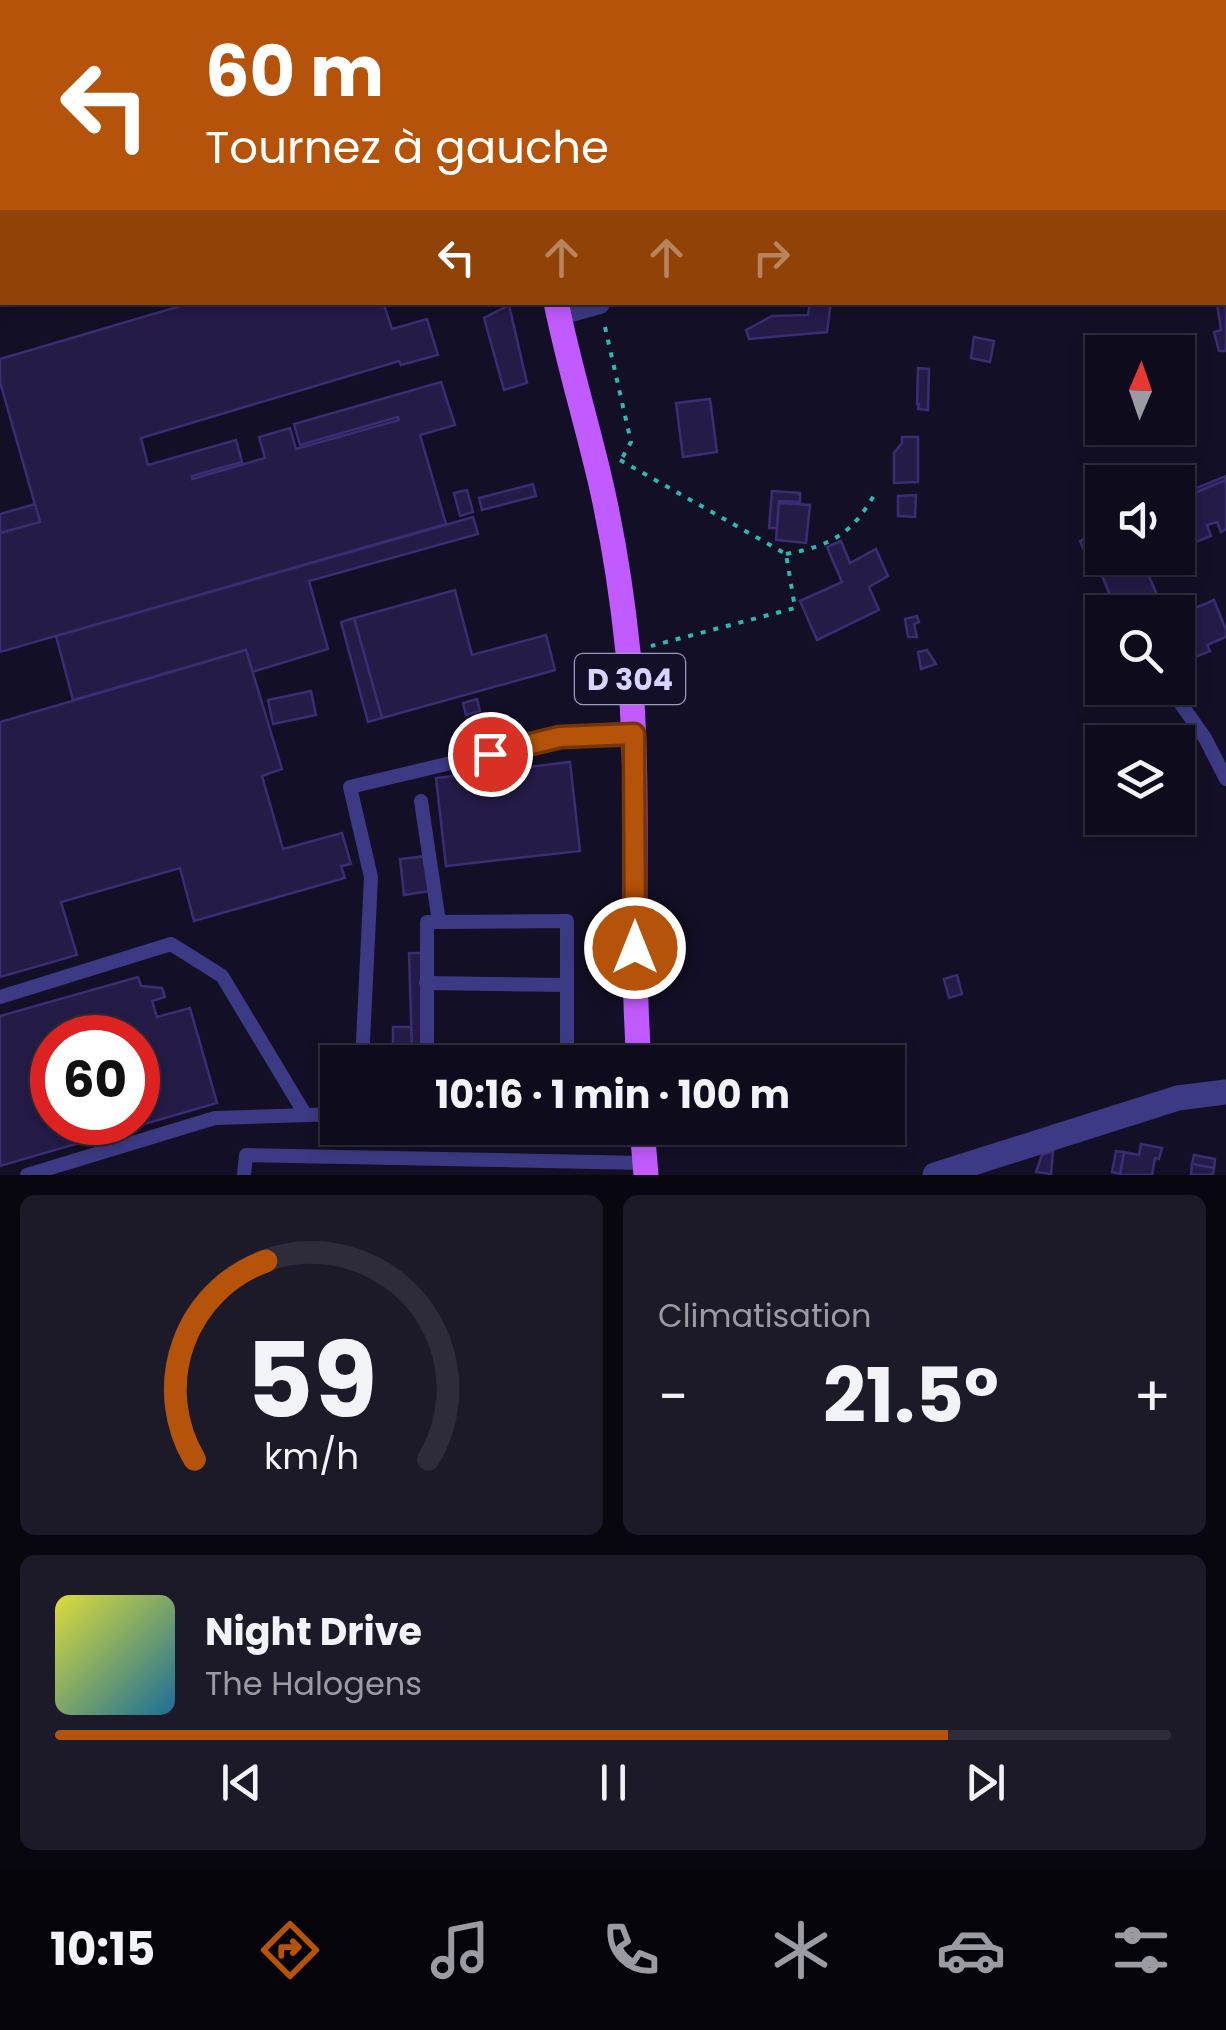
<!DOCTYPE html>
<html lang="fr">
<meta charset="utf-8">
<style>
body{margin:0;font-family:Poppins,sans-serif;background:#1c1929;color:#f1f3f6;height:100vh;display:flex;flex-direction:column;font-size:38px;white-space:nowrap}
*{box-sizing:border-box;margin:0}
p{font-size:32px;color:#9b9ba3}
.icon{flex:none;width:55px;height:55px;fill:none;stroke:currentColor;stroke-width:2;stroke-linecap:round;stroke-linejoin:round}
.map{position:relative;height:1175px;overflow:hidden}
.details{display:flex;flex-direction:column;gap:20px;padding:20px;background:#08060f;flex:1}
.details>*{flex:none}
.hud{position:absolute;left:0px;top:0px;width:1228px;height:305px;box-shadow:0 5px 15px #0003,0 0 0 2px #2e2b3b;background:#b45309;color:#fff;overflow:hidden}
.needle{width:65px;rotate:2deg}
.tools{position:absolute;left:1085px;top:335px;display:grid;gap:20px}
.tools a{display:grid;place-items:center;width:110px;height:110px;border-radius:0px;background:#0e0b1c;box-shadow:0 5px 15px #0003,0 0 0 2px #2e2b3b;font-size:50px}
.speed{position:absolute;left:30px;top:1015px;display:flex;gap:20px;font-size:50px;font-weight:700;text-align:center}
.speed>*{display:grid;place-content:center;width:130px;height:130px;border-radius:50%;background:#0e0b1c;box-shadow:0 5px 15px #0003,0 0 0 2px #2e2b3b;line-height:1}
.speed .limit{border:15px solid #d22;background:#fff;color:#111}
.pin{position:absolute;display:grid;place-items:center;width:85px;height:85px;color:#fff;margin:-42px;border:5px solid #fff;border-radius:50%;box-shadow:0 2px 10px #0007}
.me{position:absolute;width:110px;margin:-55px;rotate:0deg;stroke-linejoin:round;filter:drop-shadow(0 0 8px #0008)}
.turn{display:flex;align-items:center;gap:35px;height:210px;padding:0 40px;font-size:45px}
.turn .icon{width:130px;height:130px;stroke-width:2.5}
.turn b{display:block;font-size:70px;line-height:85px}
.lanes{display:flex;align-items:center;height:95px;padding:0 40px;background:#0003;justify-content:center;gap:50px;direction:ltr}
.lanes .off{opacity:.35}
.big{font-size:75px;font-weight:700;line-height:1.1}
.details .widget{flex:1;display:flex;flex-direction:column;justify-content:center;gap:15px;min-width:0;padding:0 35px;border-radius:15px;background:#1c1929}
.details .dial{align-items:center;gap:0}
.dial svg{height:260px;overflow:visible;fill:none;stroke:#2e2b3b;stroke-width:7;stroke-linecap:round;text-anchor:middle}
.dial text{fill:#f1f3f6;stroke:none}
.song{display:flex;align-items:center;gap:30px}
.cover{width:120px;height:120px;border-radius:15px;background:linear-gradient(135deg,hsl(60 70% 55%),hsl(200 70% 35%))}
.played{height:10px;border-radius:5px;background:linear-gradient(90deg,#b45309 80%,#2e2b3b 80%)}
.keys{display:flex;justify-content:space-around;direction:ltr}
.heat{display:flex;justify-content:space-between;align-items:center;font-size:55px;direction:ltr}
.details .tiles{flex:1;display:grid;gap:20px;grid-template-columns:1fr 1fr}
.widget:last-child{grid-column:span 2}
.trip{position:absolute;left:320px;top:1045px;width:585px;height:100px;border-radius:0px;background:#0e0b1c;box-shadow:0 5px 15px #0003,0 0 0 2px #2e2b3b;font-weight:700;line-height:100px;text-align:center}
.dock{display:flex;height:160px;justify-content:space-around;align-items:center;background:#06040b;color:#9b9ba3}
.dock .icon{width:70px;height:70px}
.dock .on{color:#b45309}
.dock b{font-size:45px;color:#f1f3f6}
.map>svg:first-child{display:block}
</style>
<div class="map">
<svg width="1226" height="1175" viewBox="0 0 1226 1175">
<rect width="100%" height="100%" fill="#130f26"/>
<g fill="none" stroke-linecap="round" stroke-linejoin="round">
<!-- stream -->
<g stroke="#0c2248" stroke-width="8">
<path d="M190,0V2"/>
<path d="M0,283L2,282"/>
</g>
</g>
<!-- building -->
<g fill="#241b47" stroke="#3b2d73" stroke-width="2.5" fill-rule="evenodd">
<path d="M0,0H21L22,2H2V163L0,164Z"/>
<path d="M90,0H153L154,2H91Z"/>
<rect x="260" y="0" width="213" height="2"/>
<path d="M194,302H383L392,329L427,319L438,355L401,365L399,361L141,438L148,465L236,440L242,462L192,476V479L265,458L259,437L290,428L296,449L399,420L398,417L300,445L294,424L441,382L455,425L420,435L446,524L0,652V533L40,522L0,382V359Z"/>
<path d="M810,302H831L827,332L749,339L746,330L772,316L808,315Z"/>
<path d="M1226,302V351H1219L1214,332L1221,330L1217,304Z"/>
<path d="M509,305L527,383L504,390L484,318Z"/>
<path d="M974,337L994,341L990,362L971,358Z"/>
<path d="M918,368L929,369L928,410L918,409L919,404H917Z"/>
<path d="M710,399L717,452L683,457L676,403Z"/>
<path d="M902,437H918V482L894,483V453L902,443Z"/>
<path d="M1226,476V480L1185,497L1184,493Z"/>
<path d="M1226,480V529L1221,532L1217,522L1207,525L1211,536L1183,547L1180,541L1178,542V500Z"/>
<path d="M533,484L536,496L482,510L479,498Z"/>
<path d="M467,490L473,512L460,516L454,493Z"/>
<path d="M772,491L800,493V502L779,501L777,528H769Z"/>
<path d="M916,495L915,517L898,516V496Z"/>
<path d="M779,503L810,505L806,543L776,540Z"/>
<path d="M35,504L40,522L0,533V514Z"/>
<path d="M473,517L478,534L309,581L328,649L252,672L246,650L73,700L56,636Z"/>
<path d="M1102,531V558H1141L1158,597L1151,600L1154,609L1161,606L1164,612H1117L1095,559L1102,556L1094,535Z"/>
<path d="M1094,535L1102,556L1089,562L1080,541Z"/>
<path d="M841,541L850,563L876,549L888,576L869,587L879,610L817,640L800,601L842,582L827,547Z"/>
<path d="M455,590L472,655L546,635L555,670L382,718L354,618Z"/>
<path d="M1214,600L1226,630V637L1207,645L1210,651L1178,664V627L1185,624L1181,614Z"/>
<path d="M917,616L919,622L914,624L917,637H908L905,619Z"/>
<path d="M354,618L382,718L368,722L341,622Z"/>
<path d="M246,650L282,769L262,776L283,849L342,833L351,864L341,866L345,878L194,921L180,868L61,902L77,955L0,977V722Z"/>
<path d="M927,650L936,664L921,669L918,652Z"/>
<path d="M311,691L316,715L273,724L268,700Z"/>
<path d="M477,699L480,711L466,715L463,703Z"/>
<path d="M570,762L580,851L446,866L436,778Z"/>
<path d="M426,856L430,891L404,895L400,859Z"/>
<path d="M409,953H421L424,1052H412Z"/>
<path d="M957,975L962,994L949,998L944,979Z"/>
<path d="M138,977L141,986L162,988L165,997L152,1001L157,1017L190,1008L217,1103L0,1166V1016ZM52,1038H138V1122H52Z"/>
<path d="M393,1027H411L412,1045L393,1046Z"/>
<path d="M1141,1144L1162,1148L1159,1159L1155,1158L1152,1175H1120L1124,1152L1139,1155Z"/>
<path d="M1053,1151L1051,1174L1036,1172L1042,1155Z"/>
<path d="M1116,1151L1124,1152L1120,1174L1112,1172Z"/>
<path d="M1194,1155L1215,1159L1214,1168L1192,1164Z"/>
<path d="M1192,1164L1214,1168L1213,1175H1191Z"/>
</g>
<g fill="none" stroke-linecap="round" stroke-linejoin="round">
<!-- path -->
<g stroke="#2fb8b0" stroke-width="4" stroke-dasharray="5 8" stroke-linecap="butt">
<path d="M605,327L631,442L621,460"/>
<path d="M620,460L786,554L795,608L651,646"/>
<path d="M786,554C834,545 853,533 877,490"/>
</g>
<!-- service -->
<g stroke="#3d3a85" stroke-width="14">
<path d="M60,0L61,2"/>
<path d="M1176,697L1205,738L1226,779"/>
<path d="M421,801L439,922L567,921V1052L427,1050V922H439"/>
<path d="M426,983L567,985"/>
<path d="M0,997L171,944L222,976L305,1114"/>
<path d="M362,1062L371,877L350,787L560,737L633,733"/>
<path d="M27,1175L215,1118L338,1114"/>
<path d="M244,1175L246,1155L645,1163"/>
</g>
<!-- minor -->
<g stroke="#3d3a85" stroke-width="25">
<path d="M0,240L2,239"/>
<path d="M558,313L598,302"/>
<path d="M935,1175L1178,1098L1226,1092"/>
</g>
<!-- primary -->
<g stroke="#c25bff" stroke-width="25">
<path d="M531,2V0"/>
<path d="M556,302C568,362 586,420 600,480C613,536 622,594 628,652C642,788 629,926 639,1062"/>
<path d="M642,1128L646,1175"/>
</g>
</g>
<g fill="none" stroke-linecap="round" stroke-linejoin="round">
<!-- route casing -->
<g stroke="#753606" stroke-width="25">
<path id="route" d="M490,754L560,737L634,734L635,948"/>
</g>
<!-- route -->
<use href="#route" stroke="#b45309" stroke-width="18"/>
</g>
<g text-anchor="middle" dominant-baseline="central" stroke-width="10" stroke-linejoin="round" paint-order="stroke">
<!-- shield labels -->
<rect fill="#130f26" stroke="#9e99be" stroke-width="2.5" x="575" y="654" width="110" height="50" rx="8"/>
<g font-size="30" font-weight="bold" fill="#d9d4ff">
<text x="630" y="679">D 304</text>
</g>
</g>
</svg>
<div class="tools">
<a><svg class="needle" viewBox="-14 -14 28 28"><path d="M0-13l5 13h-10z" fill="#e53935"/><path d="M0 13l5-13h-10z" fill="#9b9ba3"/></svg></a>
<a><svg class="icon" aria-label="sound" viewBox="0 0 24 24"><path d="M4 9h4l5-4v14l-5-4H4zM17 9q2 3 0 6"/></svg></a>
<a><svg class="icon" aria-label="search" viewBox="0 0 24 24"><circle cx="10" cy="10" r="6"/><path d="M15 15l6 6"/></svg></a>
<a><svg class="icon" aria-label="layers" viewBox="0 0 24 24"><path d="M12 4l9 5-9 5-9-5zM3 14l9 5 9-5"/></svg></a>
</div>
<div class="speed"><div class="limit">60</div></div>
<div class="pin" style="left:490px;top:754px;background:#d93025"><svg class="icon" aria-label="arrive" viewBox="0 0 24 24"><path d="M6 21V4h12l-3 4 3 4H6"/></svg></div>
<svg class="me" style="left:635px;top:948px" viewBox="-20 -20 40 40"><circle r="17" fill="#b45309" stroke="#fff" stroke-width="3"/><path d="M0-11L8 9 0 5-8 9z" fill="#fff"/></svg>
<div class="trip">10:16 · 1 min · 100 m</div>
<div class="hud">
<div class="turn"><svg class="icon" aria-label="left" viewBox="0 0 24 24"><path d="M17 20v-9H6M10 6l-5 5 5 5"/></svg><div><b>60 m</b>Tournez à gauche</div></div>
<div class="lanes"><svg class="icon" aria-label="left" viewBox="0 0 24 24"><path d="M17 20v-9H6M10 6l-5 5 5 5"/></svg><svg class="icon off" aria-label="ahead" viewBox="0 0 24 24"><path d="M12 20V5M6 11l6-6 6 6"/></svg><svg class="icon off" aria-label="ahead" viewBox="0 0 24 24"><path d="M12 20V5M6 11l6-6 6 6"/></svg><svg class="icon off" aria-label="right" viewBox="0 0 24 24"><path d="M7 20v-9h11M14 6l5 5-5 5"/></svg></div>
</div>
</div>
<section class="details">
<div class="tiles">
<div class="widget dial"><svg viewBox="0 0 100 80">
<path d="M14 69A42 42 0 1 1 86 69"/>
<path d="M14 69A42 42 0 0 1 36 8" stroke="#b45309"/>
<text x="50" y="56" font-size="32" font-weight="700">59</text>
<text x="50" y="72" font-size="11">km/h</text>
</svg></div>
<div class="widget"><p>Climatisation</p>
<div class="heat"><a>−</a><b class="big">21.5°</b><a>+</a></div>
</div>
<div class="widget">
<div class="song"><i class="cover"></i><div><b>Night Drive</b><p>The Halogens</p></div></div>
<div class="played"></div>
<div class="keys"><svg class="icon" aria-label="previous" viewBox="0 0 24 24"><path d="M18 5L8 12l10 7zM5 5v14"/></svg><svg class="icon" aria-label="pause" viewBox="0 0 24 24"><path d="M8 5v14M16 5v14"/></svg><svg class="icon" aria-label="next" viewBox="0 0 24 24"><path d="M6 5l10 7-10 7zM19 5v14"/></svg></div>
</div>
</div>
</section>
<nav class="dock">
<b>10:15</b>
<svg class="icon on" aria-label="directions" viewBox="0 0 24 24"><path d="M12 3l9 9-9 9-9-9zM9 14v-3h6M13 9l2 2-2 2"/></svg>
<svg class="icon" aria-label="music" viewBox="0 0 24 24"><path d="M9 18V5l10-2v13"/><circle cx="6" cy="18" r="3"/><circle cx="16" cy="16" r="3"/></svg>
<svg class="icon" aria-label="phone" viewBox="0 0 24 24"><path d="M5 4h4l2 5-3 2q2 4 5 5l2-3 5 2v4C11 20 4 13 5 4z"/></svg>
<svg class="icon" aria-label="climate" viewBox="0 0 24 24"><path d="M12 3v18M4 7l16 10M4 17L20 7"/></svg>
<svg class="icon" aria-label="car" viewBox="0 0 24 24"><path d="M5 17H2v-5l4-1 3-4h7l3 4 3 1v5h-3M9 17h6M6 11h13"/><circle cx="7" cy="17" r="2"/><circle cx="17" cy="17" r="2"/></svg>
<svg class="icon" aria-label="filters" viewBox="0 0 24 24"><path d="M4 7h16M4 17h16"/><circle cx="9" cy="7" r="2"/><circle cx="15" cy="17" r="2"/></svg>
</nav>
